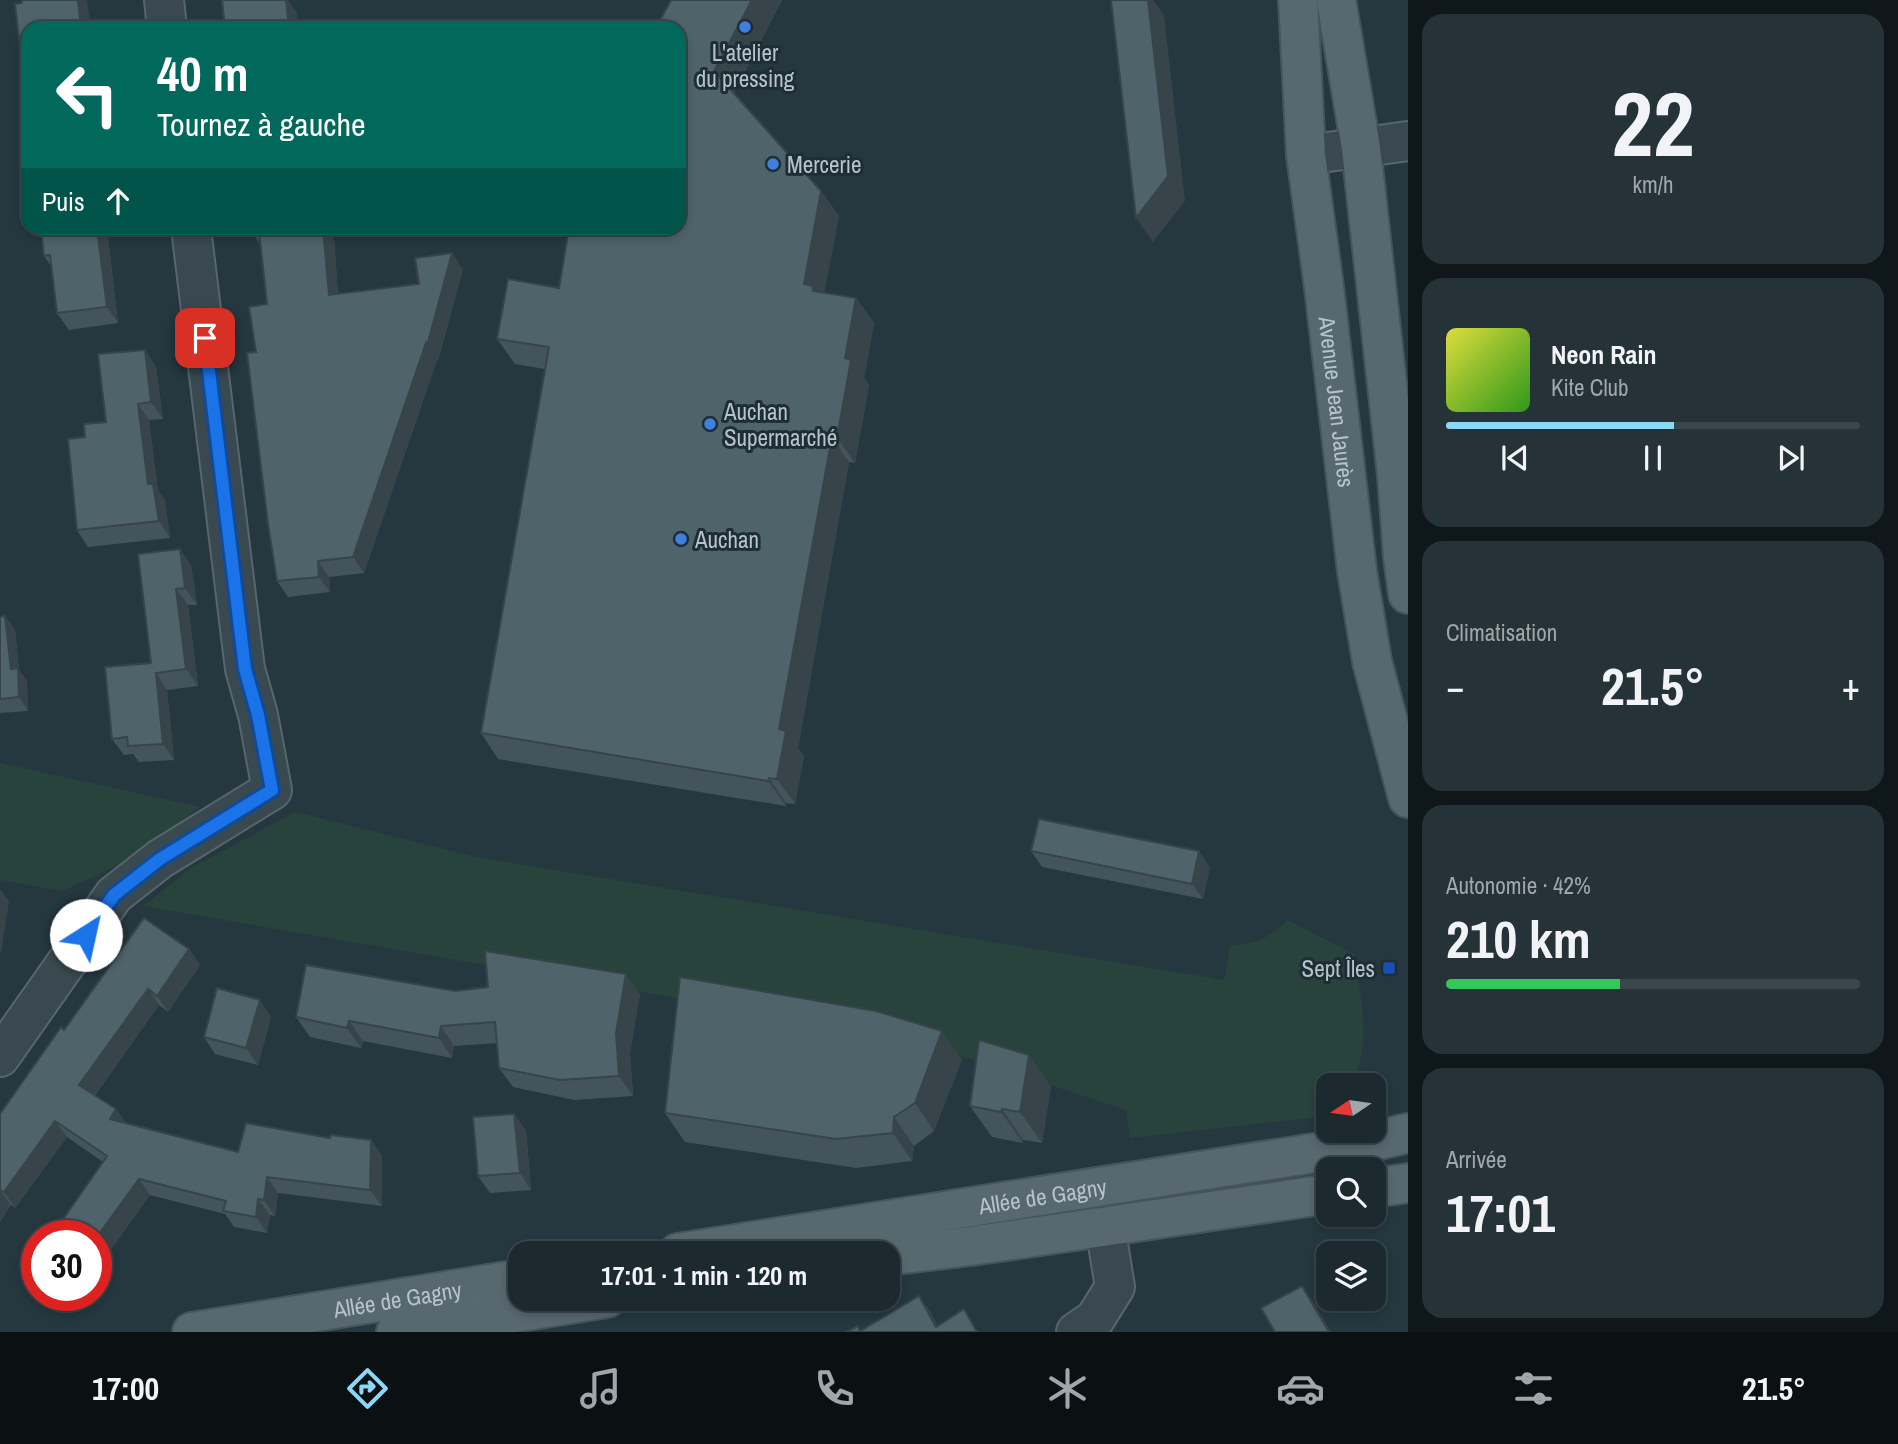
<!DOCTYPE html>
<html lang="fr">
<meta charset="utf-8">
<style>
body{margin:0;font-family:"Archivo Narrow",sans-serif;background:#253237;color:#f1f3f6;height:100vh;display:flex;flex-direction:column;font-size:26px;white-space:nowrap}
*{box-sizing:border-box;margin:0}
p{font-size:23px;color:#a0a7aa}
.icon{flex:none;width:38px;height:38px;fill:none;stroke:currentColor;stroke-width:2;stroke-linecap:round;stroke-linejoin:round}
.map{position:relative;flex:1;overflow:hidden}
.sheet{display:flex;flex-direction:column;gap:14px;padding:14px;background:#0f171a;width:490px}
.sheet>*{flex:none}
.banner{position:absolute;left:21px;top:21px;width:665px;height:214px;border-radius:21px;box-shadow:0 4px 10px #0003,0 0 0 2px #3a464b;background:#00695c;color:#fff;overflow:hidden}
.needle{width:46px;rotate:257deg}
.tools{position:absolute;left:1316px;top:1073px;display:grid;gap:14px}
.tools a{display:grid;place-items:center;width:70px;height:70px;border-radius:14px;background:#1c2a2f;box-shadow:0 4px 10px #0003,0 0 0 2px #3a464b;font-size:35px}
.speed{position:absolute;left:21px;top:1220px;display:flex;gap:14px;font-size:35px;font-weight:700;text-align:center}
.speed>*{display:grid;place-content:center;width:91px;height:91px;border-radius:50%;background:#1c2a2f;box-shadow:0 4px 10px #0003,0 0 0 2px #3a464b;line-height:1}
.speed .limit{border:10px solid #d22;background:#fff;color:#111}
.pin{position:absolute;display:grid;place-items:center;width:60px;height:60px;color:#fff;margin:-30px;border-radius:14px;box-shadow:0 4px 10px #0006}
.me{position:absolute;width:77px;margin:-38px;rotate:35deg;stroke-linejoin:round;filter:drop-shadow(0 0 5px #0008)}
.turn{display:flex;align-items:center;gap:24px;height:147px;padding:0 21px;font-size:32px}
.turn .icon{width:91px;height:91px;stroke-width:2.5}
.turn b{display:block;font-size:49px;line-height:60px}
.then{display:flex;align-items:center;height:66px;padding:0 21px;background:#0003;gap:14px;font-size:26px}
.big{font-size:52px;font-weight:700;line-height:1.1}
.sheet .widget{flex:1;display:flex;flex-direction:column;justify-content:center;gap:10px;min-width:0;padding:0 24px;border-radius:21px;background:#253237}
.sheet .dial{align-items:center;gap:0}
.dial b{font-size:91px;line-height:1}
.song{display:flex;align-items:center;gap:21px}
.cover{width:84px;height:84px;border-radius:10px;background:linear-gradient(135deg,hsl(60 70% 55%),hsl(110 70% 35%))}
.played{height:7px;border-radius:4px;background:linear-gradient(90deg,#8cd7f7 55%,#3a464b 55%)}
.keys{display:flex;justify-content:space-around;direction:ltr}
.heat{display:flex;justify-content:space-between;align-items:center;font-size:38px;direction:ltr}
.charge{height:10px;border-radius:5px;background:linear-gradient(90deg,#34c759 42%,#3a464b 0)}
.trip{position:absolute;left:508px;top:1241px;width:392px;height:70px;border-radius:21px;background:#1c2a2f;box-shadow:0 4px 10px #0003,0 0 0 2px #3a464b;font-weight:700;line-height:70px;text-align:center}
.dock{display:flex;height:112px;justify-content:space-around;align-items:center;background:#0b1113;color:#a0a7aa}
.dock .icon{width:49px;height:49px}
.dock .on{color:#8cd7f7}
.dock b{font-size:32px;color:#f1f3f6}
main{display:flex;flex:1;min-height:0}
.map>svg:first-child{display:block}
</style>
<main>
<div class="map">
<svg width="1408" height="1332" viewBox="0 0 1408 1332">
<rect width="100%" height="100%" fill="#25383f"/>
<!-- green -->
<g fill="#28423c">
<path d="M0,763L200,807L163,837L121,864L62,891L0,880Z"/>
<path d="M295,812L476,857L1224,980L1230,946C1254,944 1271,938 1287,920L1354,954C1360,997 1374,1045 1350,1085H1328V1116L1130,1138L1126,1110L903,1037L143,906L191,868Z"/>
</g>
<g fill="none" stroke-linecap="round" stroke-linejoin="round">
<!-- minor casing -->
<g stroke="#57666d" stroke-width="42">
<g id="minor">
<path d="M164,0L167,28"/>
<path d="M1306,155L1408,141"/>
<path d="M0,1057L114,895L160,859L272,790L258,715L245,669L191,228"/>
<path d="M1076,1332L1095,1319L1115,1287L1105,1226"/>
</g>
</g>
<!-- major casing -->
<g stroke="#45555b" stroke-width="42">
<g id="major">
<path id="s1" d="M1298,0L1306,155L1324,287L1357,571L1372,661L1408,798"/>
<path d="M1336,0L1361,148L1397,475L1403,556L1408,594"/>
<path d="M1374,1188L1408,1183"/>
<path id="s2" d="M678,1253L1346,1148L1408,1133"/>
<path d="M887,1256L971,1246L1328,1194"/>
<path id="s3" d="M192,1332L520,1279"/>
<path d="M396,1332L607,1298"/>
</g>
</g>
<!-- minor -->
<use href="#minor" stroke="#39494f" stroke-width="38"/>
<!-- major -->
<use href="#major" stroke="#57686f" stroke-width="38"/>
</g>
<!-- wall -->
<g fill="#43555b">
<path d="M671,0H782L734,93L821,191L839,216L824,293L856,298L874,323L864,378L869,385L855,463L849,462L798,748L804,756L795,804L786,803V806L498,759L481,733L545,369L515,364L497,339L559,288L617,235L679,228Z"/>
<path d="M41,228H110V230H107L118,323L69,330L57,313L51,266L44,256Z"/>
<path d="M251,228L334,239L338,294L419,284L463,269L438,361L437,360L364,573L329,577L330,592L288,597L277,581L256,352L267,304L260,244L252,232Z"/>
<path d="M145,350L156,367L163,419L149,420L158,491L165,500L170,538L88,547L77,530L85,437L106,422Z"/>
<path d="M138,554L191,565L197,605H188L198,686L167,690L174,760L139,762L133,754L124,755L112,739L151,663Z"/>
<path d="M5,616L15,630L19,670L27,681L28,711L0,713V617Z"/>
<path d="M1031,851L1210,867L1203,899L1042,867Z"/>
<path d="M189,949L200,965L168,1012L159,1005L95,1095L116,1109L126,1123L238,1152L330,1138L371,1140L382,1156V1206L278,1193L275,1216L270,1215L267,1233L234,1227L225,1214L150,1195L99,1266L96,1265V1236H62L57,1228L103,1162L67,1137L15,1208L11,1205L0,1222V1114L64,1030Z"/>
<path d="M640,994L630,1053L633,1096L574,1100L513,1087L499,1068L497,1043L454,1046L452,1058L363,1041L361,1048L310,1037L296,1017Z"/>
<path d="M271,1017L258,1065L215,1054L204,1037Z"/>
<path d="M962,1059L934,1131L914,1146L912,1161L856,1168L685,1142L665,1113Z"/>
<path d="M1051,1086L1042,1143L1023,1140V1143L992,1137L970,1106Z"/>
<path d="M514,1114L526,1131L531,1190L490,1193L478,1176Z"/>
</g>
<!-- shaded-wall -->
<g fill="#37454a">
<path d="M78,0H87L91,28H81Z"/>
<path d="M286,0H288L297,13L298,28H289Z"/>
<path d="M752,0H782L732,96L714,71Z"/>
<path d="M1148,0H1153L1164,15L1185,201L1153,242L1136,218Z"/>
<path d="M821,191L839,216L823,300L804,284Z"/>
<path d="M97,228H104L107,230L118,323L107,307Z"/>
<path d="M318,228H326L334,239L339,311L329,295Z"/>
<path d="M452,253L463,269L438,361L437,360L364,573L353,557Z"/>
<path d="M856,298L874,323L864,378L869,385L855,463L837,438L845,358Z"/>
<path d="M145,350L156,367L163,419L151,402Z"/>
<path d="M138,404L149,420L158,491L165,500L170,538L159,521L148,484Z"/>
<path d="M832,437L849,462L798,748L804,756L795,804L777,779L779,729Z"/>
<path d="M180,549L191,565L197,605L185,588Z"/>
<path d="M318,561L329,577L330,592L319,577Z"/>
<path d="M176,589L188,605L198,686L186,669Z"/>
<path d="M5,616L15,630L19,670L27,681L28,711L19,697L11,669Z"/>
<path d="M156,673L167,690L174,760L163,744Z"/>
<path d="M769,778L786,803V806L768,781Z"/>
<path d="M1199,851L1210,867L1203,899L1192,884Z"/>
<path d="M0,889L9,901L1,953L0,951Z"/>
<path d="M189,949L200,965L168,1012L157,996Z"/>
<path d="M626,974L640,994L630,1053L633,1096L619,1076L616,1033Z"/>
<path d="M148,989L159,1005L90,1101L79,1085Z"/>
<path d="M260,1000L271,1017L258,1065L246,1048Z"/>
<path d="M349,1021L363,1041L361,1048L347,1028Z"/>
<path d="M441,1026L454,1046L452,1058L439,1038Z"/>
<path d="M942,1031L962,1059L934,1131L915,1103Z"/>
<path d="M1029,1055L1051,1086L1042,1143L1020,1112Z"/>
<path d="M116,1109L128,1125L110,1119Z"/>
<path d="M1002,1109L1023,1140V1143L1001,1112Z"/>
<path d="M514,1114L526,1131L531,1190L520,1173Z"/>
<path d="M894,1117L914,1146L912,1161L893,1133Z"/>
<path d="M55,1121L67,1137L15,1208L4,1192Z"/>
<path d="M371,1140L382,1156V1206L370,1190Z"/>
<path d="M267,1177L278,1193L275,1216L264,1200Z"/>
<path d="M139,1179L150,1195L99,1266L96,1263V1238Z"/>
<path d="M0,1190L11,1205L0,1222Z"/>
<path d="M258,1199L270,1215L267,1233L256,1217Z"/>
<path d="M1302,1286L1314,1303L1331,1332H1329Z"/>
<path d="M919,1296L930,1311L941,1332L936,1327Z"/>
</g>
<!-- building -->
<g fill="#4e636a" stroke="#37454a" stroke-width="2">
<path d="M22,0H78L81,28H28V117L15,4L22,3Z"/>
<path d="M222,0H286L289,28H225Z"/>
<path d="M671,0H752L714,71L821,191L804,284L813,286V291L856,298L845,358L851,360L837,438L832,437L779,729L786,731L777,779L769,778L768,781L481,733L549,347L497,339L508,279L559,288L569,228L617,235L620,228H679V28H656Z"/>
<path d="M1111,0H1148L1168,176L1136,218Z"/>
<path d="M41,228H97L107,307L57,313L50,255L44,256Z"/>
<path d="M251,228H323L329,295L419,284L415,258L452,253L427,346L426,343L353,557L318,561L319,577L277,581L268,524L247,353L256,352L249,307L267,304L259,231L252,232Z"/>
<path d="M145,350L151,402L138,404L148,484H153L159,521L77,530L68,439L85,437L84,424L106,422L98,354Z"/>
<path d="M180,549L185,588L176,589L186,669L156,673L163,744L128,746L127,737L112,739L105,667L151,663L138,554Z"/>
<path d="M5,616L11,669L18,668L19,697L0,699V617Z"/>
<path d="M1039,819L1199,851L1192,884L1031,851Z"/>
<path d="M144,918L189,949L157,996L148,989L79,1085L116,1109L110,1119L238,1152L246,1123L330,1138L331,1135L371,1140L370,1190L267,1177L264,1200L258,1199L256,1217L223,1211L226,1201L139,1179L96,1238V1236H67L57,1228L107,1156L55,1121L4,1192L0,1190V1114L61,1027L64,1030Z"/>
<path d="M485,951L626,974L616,1033L619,1076L560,1080L499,1068L495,1022L441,1026L439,1038L349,1021L347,1028L296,1017L306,965L455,991L488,987Z"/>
<path d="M680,977L876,1011L942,1031L915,1103L894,1117L893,1133L836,1139L665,1113Z"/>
<path d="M217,988L260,1000L246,1048L204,1037Z"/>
<path d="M979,1040L1029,1055L1020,1112L1002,1109L1001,1112L970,1106Z"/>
<path d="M514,1114L520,1173L478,1176L473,1117Z"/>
<path d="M1302,1286L1329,1332H1275L1261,1308Z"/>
<path d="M919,1296L936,1327L964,1309L977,1332H846L858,1326L860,1331Z"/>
</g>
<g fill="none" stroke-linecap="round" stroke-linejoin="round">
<!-- route casing -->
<g stroke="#114b97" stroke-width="18">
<path id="route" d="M86,935L114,895L160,859L272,790L258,715L245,669L205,338"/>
</g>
<!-- route -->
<use href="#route" stroke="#1a73e8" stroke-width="12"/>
</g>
<!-- markers -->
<g fill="#3f7fe0" stroke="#1e2e34" stroke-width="2.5">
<circle cx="745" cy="27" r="7"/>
<circle cx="773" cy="164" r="7"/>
<circle cx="710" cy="424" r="7"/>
<circle cx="681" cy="539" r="7"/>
</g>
<rect fill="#1a4fb4" stroke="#1e2e34" stroke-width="2.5" x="1382" y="961" width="14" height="14" rx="3.5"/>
<g text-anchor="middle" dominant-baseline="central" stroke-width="6" stroke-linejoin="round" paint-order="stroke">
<!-- poi labels -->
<g font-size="23" fill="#b5c3ca" stroke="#1e2e34" text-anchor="start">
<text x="745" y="52" text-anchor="middle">L'atelier<tspan x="745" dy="26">du pressing</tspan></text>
<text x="787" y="164">Mercerie</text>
<text x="724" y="411">Auchan<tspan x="724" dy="26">Supermarché</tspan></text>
<text x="695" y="539">Auchan</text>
<text x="1375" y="968" text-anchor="end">Sept Îles</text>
</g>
<!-- street labels -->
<g font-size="23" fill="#b5c3ca" stroke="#1e2e34">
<text stroke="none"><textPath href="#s1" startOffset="404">Avenue Jean Jaurès</textPath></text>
<text stroke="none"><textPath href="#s2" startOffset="369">Allée de Gagny</textPath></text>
<text stroke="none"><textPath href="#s3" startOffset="208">Allée de Gagny</textPath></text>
</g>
</g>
</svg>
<div class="tools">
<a><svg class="needle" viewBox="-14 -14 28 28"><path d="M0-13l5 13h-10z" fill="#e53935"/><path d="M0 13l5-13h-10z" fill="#a0a7aa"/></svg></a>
<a><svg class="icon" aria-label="search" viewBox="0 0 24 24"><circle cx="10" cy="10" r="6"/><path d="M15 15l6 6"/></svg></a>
<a><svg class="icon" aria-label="layers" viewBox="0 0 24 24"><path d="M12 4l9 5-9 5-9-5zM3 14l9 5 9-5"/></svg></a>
</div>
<div class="speed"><div class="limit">30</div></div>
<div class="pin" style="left:205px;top:338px;background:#d93025"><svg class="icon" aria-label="arrive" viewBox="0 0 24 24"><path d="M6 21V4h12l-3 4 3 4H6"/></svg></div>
<svg class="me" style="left:86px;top:935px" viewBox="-20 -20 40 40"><circle r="19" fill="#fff"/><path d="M0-13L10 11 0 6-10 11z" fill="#1a73e8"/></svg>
<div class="trip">17:01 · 1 min · 120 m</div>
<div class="banner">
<div class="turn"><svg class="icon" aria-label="left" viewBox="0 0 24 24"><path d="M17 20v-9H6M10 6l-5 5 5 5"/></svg><div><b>40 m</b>Tournez à gauche</div></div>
<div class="then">Puis<svg class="icon" aria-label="ahead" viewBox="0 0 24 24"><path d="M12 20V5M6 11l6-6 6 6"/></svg></div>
</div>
</div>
<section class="sheet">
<div class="widget dial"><b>22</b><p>km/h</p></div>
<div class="widget">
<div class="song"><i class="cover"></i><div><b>Neon Rain</b><p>Kite Club</p></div></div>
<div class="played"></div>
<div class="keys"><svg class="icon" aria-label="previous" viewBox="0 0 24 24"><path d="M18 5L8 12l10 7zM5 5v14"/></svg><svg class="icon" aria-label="pause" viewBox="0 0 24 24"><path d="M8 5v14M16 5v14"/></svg><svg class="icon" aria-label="next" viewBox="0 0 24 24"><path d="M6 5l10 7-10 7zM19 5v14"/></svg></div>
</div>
<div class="widget"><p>Climatisation</p>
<div class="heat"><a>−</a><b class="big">21.5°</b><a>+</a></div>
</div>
<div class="widget"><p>Autonomie · 42%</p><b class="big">210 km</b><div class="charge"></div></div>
<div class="widget"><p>Arrivée</p><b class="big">17:01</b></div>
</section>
</main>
<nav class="dock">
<b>17:00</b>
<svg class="icon on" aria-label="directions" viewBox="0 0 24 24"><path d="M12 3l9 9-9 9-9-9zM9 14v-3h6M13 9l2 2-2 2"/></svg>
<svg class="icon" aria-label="music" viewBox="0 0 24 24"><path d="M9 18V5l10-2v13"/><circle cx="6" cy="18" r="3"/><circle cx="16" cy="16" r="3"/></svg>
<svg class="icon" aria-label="phone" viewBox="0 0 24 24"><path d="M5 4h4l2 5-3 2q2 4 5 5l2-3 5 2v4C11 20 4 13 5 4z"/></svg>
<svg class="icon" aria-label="climate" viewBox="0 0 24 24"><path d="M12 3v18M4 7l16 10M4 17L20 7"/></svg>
<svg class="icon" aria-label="car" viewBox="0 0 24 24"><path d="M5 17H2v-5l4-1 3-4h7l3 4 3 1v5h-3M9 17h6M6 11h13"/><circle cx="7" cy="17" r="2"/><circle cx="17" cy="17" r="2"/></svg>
<svg class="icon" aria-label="filters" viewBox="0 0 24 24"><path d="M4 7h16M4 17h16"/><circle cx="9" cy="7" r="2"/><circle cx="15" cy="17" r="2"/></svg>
<b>21.5°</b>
</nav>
